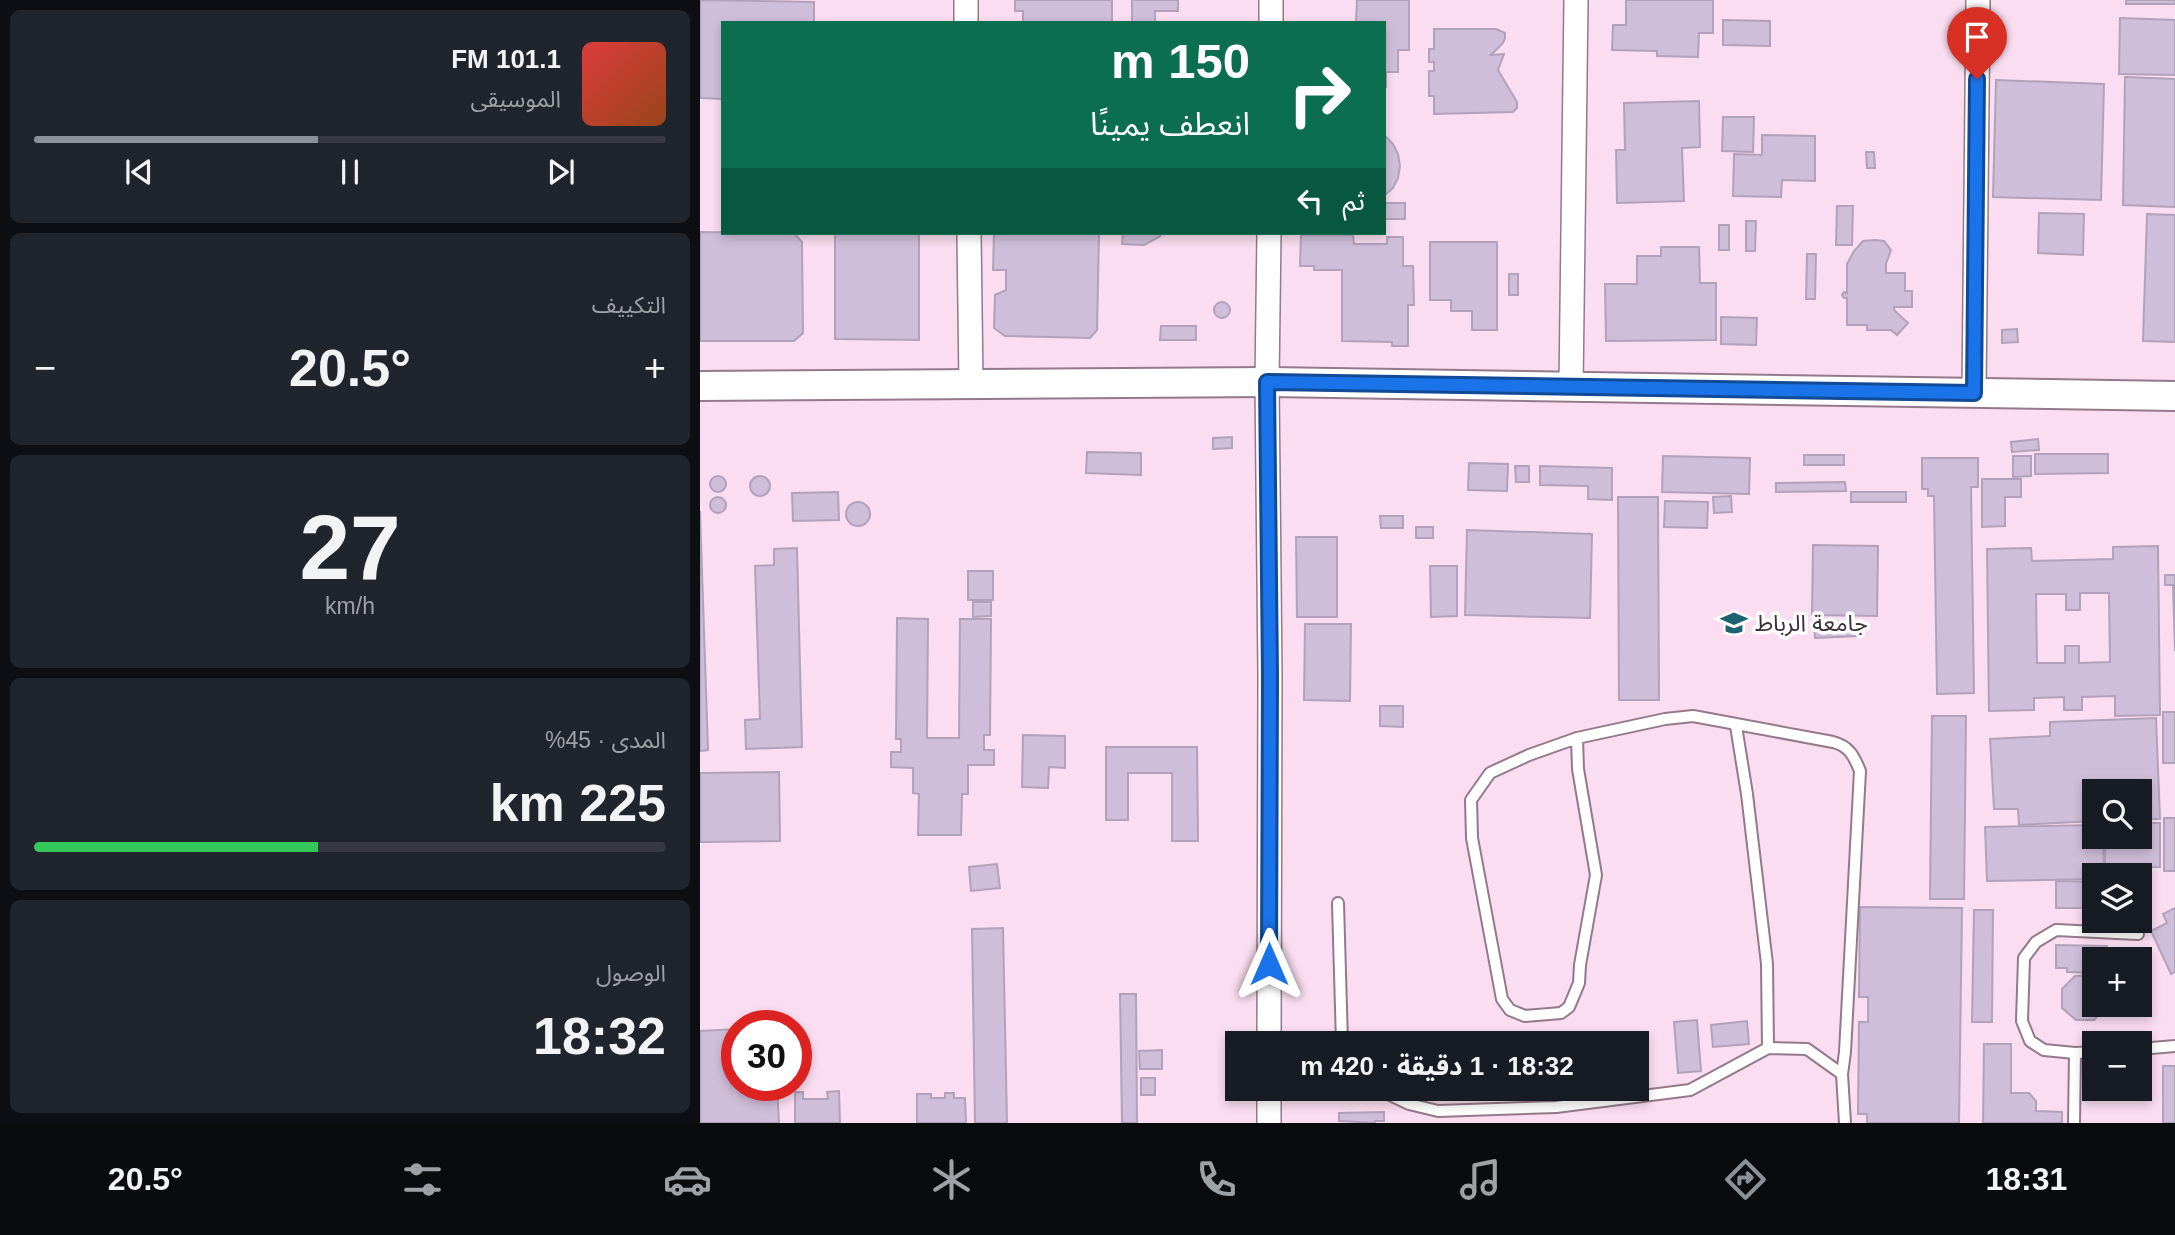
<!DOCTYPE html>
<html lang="ar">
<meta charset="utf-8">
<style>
body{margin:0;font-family:Arial,"Noto Sans Arabic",sans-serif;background:#20242c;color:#f1f3f6;direction:rtl;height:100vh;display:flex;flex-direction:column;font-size:26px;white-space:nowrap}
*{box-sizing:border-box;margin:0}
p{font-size:23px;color:#9ea1a6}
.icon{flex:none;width:38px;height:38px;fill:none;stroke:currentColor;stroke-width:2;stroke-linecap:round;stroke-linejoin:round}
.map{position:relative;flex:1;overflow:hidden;direction:ltr}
.side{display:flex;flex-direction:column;gap:10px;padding:10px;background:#0d0f14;width:700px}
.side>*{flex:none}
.banner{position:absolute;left:21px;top:21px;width:665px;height:214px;border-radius:0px;box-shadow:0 4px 10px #0003;direction:rtl;background:#0b6e4f;color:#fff;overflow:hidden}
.buttons{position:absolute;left:1382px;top:779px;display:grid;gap:14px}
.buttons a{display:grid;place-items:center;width:70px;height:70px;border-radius:0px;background:#171b24;box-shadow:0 4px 10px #0003;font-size:35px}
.speed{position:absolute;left:21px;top:1010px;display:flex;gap:14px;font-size:35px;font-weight:700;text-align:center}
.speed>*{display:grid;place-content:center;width:91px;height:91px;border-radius:50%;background:#171b24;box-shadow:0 4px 10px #0003;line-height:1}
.speed .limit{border:10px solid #d22;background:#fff;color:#111}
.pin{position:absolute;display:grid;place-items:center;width:60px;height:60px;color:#fff;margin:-72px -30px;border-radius:50% 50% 50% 0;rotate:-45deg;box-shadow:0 0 7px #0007}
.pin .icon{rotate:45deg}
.me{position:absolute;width:77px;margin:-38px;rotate:0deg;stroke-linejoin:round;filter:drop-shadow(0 0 5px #0008)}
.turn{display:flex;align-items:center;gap:24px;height:147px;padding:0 21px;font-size:32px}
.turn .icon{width:91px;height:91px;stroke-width:2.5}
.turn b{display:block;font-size:49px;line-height:60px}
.then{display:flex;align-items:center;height:66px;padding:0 21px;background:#0003;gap:14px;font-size:26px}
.big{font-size:52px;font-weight:700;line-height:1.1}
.side .tile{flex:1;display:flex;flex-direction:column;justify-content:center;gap:10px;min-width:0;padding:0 24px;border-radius:10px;background:#20242c}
.side .dial{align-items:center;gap:0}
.dial b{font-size:91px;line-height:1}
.song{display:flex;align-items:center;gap:21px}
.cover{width:84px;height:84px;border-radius:10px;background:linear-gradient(135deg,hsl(0 70% 55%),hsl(20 70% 35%))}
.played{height:7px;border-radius:4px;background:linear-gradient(90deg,#8c9099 45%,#363941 45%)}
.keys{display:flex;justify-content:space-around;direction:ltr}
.heat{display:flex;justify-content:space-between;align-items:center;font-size:38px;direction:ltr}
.charge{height:10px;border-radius:5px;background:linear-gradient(90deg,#34c759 45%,#363941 0)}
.trip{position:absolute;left:525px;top:1031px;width:424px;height:70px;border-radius:0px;background:#171b24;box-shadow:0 4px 10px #0003;font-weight:700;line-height:70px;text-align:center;direction:rtl}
.tab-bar{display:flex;height:112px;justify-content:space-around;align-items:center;background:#090b0e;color:#9ea1a6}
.tab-bar .icon{width:49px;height:49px}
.tab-bar .current{color:#8c9099}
.tab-bar b{font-size:32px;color:#f1f3f6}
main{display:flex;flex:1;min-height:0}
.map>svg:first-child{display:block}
</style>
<main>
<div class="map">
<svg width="1475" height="1123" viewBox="0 0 1475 1123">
<rect width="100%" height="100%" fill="#faddf0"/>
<!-- building -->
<g fill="#cfbed9" stroke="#b2a1bb" stroke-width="2" fill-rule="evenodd">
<path d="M0,0L114,2V23H23V99L0,98Z"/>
<path d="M315,0H412V23H323V11H315Z"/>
<path d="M432,0H478V11H455V23H432Z"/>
<path d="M657,0H709V50H698V72H686V87H684V23H624L656,22Z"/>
<path d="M926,0H1013V33H999L998,57L957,56V51L912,50L913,25H926Z"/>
<rect x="1426" y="0" width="49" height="4"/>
<path d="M1420,18L1475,20V75L1419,74Z"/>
<path d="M1023,20L1070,21V46L1023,45Z"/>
<path d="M734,29H796L805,33V38L803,43L791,55L804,54L798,70L817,102V108L813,112L734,114V96H729V71H734V62H729V49H734Z"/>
<path d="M1425,77L1475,79V207L1423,205Z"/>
<path d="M1296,80L1404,84L1401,200L1293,197Z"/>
<path d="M999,101L1000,147L982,148L984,201L917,203L916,150H925L924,103Z"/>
<path d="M1023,117H1054L1053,152L1022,151Z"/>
<path d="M684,135L693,144L698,154L700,166L698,178L693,188L684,196Z"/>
<path d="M1062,135L1115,136V181L1082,180L1081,197L1033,196L1034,154L1062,155Z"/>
<path d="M1166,152H1174L1175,168H1167Z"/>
<rect x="684" y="203" width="21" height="16"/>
<path d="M1137,206H1153L1152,245H1136Z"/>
<path d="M1339,213L1384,214L1383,255L1338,253Z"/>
<path d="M1447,214L1475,215V342L1443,341Z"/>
<path d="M1046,221H1056L1055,251H1046Z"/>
<rect x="1019" y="225" width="10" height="25"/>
<path d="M0,232L94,233L102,242L103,333L94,341H0Z"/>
<path d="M135,233H219V340L135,339Z"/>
<path d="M294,233H399L397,330L390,338L305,336L294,328L295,295L306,290V270H293Z"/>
<path d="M423,233H463L459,237L444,245L422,244Z"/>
<path d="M601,235H653L654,244H687V237H703V266H713L714,305H708V346H692V342L642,341V270H614V266H600Z"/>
<path d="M1175,240L1184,241L1191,250L1186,264V273H1205V291H1212V307H1194V310L1208,323L1197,335L1191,330H1167V325H1147V298H1144L1142,295L1144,292L1147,293V264L1154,251L1163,241Z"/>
<path d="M730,242H797V330H772V311H751V300H730Z"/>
<path d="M961,247H999L1000,283H1016V340L906,341L905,284H937V256H961Z"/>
<path d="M1107,254H1116L1115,299H1106Z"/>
<rect x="809" y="274" width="9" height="21"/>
<circle cx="522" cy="310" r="8"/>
<path d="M1021,317L1057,318L1056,345L1021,344Z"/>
<path d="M461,326H496V340H460Z"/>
<path d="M1317,329L1318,342L1302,343V330Z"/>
<path d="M532,437V448L513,449V438Z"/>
<path d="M1338,439L1339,450L1312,452L1311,442Z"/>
<path d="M387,452L441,453V475L386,473Z"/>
<path d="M1335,454H1408V473L1335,474Z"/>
<rect x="1104" y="455" width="40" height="10"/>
<path d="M963,456L1050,458L1049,494L962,492Z"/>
<path d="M1313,456H1331V476L1313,477Z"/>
<path d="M1222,458H1278V487H1271L1274,693L1237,694L1234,496H1228V489H1222Z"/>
<path d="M769,463L808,464L807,491L768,490Z"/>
<path d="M815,466H829V482H816Z"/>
<path d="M840,466L912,468V500L888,499V486L840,485Z"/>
<circle cx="18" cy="484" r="8"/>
<circle cx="60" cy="486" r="10"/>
<path d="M1282,479H1321V497H1305V526L1282,527Z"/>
<path d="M1145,482L1146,491L1076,492V483Z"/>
<path d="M138,492L139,520L93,521L92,493Z"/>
<rect x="1151" y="492" width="55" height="10"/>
<path d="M1031,496L1032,512L1014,513L1013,497Z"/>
<path d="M918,497H958L959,700H919Z"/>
<circle cx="18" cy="505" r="8"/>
<path d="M965,501L1008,502L1007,528L964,527Z"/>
<circle cx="158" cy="514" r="12"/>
<path d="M0,511L8,750L0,751Z"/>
<path d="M680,516H703V528H681Z"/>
<rect x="716" y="527" width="17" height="11"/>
<path d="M767,530L892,534L890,618L765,615Z"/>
<path d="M596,537H637V617H597Z"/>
<path d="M1113,545L1178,546L1177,616L1112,615Z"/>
<path d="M1458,546L1460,715L1415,716V696L1382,697V710H1364V697L1334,698V710L1289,711L1287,549L1331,548L1332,561L1413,559V547ZM1380,593H1409L1410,662L1379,663V646H1365V663H1337L1336,594H1366V610H1380Z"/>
<path d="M97,548L102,747L46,749L45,720L60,719L55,566L74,565V549Z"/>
<path d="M730,566H757V616L731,617Z"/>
<rect x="268" y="571" width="25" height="29"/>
<path d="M1465,575H1475V651L1473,585H1465Z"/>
<path d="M273,602H291V616L273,617Z"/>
<path d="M197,618L228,619L227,738H259L260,619H291L290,735H284V750H294V765H268V794H262L261,835H218L219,794L213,793V768L191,767V752H201V739H196Z"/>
<path d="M1157,623L1158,636L1115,638L1114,624Z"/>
<path d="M605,624H651L650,701L604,700Z"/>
<path d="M680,706H703V727L680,726Z"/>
<rect x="1463" y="712" width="12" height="51"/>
<path d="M1232,716H1266L1264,899H1230Z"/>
<path d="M1456,718L1460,819H1440V791H1395V821L1319,825L1318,809H1294L1290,739L1350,736V722Z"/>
<path d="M323,735L365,736V768L349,767L348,788L322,787Z"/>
<path d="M406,747H497L498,841H472V773H428V820H406Z"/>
<path d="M79,772L80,841L0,842V773Z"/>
<rect x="1464" y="818" width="11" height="53"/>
<path d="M1440,823H1460V867L1405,868V836H1440Z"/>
<path d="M1395,825V836H1403L1404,875H1395V879L1287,881L1285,827Z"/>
<path d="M297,864L300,888L271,891L269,867Z"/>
<path d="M1356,881L1395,882V908H1356Z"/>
<rect x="1440" y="882" width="9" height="27"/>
<path d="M1160,907L1262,908L1259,1123H1167V1114H1158L1159,1022H1168V997H1159Z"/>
<path d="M1475,908V972L1471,974L1451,931L1467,923L1463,914Z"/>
<path d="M1274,910H1293L1292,1022H1272Z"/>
<path d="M303,928L307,1123H275L272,929Z"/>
<path d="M1356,945L1407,946V959H1395V973L1367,972V968H1356Z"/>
<path d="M1393,975L1395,1004H1407V1007L1394,1020H1376L1362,1008V989L1375,976Z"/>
<path d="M420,994H436L437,1123H422Z"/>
<path d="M997,1020L1001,1071L978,1073L974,1022Z"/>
<path d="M1047,1021L1049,1044L1013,1047L1011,1025Z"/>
<path d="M37,1029V1085H77L79,1123H0V1031Z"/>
<path d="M1284,1044H1311V1093H1329L1336,1101V1111L1362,1112V1123H1283Z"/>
<path d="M462,1050V1069H440L439,1051Z"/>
<rect x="1463" y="1066" width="12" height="57"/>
<rect x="441" y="1078" width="14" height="17"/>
<path d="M139,1091L140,1123H95V1092H103V1099H128L127,1092Z"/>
<path d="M245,1093H254V1098H265L266,1123H217V1094H231V1098H245Z"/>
<path d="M684,1112V1121H675V1123L639,1121V1113Z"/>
</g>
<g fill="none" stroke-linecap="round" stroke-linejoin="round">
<!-- service casing -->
<g stroke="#93798b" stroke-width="14">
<g id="service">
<path d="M1036,726L1047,794L1067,964L1068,1048"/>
<path d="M877,738L878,769L896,875L880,965L879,983L869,1007L861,1013L825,1016L810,1010L802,999L772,838L771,800L790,773L829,755L877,738L965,719L993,716L1133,742C1149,746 1154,756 1160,771L1145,1052L1142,1074L1145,1123"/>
<path d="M638,903L642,1043"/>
<path d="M1440,1049L1475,1046"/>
<path d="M1395,1052L1375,1053L1344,1050L1330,1041L1322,1021L1324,958L1336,942L1356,930L1438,934"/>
<path d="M681,1088L690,1095L709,1104L738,1111L856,1107L990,1090L1068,1048L1107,1049L1142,1074"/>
<path d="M1374,1123L1375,1053"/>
</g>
</g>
<!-- minor casing -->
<g stroke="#93798b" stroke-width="26">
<g id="minor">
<path d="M266,0V23"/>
<path d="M571,23V0"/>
<path d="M269,233L271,384"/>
<path d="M569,233L567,382L570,676L569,1043"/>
<path d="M871,387L876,0"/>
<path d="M1274,393L1278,0"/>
<path d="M569,1123V1088"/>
</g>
</g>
<!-- tertiary casing -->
<g stroke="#93798b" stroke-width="32">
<path id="tertiary" d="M0,386L567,382L1475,396"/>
</g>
<!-- service -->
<use href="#service" stroke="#fff" stroke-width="10"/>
<!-- minor -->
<use href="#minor" stroke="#fff" stroke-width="23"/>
<!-- tertiary -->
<use href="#tertiary" stroke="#fff" stroke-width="28"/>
</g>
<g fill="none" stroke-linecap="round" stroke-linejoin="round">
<!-- route casing -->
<g stroke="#114b97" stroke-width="18">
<path id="route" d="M569,964L570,676L567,382L1274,393L1277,79"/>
</g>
<!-- route -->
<use href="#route" stroke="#1a73e8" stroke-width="12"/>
</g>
<!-- icons -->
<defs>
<g id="university-bare" transform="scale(2.1)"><path d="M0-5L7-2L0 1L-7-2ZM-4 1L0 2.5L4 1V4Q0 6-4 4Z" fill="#1b6372" stroke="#fff" stroke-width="2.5" paint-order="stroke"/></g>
</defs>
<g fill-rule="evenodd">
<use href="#university-bare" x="1034" y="623"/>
</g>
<g text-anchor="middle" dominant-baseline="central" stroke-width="7" stroke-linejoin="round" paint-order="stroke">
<!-- poi labels -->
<g font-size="23" fill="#3b3037" stroke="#fff" text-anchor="start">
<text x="1055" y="623">جامعة الرباط</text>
</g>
</g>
</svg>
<div class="buttons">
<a><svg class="icon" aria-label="search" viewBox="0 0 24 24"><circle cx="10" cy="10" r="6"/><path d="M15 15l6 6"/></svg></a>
<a><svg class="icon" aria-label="layers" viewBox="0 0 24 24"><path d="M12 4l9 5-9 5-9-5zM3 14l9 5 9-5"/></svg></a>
<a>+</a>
<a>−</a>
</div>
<div class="speed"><div class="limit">30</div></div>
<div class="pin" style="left:1277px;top:79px;background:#d93025"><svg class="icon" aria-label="arrive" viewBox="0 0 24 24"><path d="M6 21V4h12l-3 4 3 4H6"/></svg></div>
<svg class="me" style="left:569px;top:964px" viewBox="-20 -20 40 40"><path d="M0-17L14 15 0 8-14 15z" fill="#1a73e8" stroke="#fff" stroke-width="4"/></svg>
<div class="trip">18:32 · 1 دقيقة · 420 m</div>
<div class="banner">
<div class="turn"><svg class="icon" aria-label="right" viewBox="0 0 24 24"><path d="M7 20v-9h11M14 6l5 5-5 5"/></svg><div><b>150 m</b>انعطف يمينًا</div></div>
<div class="then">ثم<svg class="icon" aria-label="left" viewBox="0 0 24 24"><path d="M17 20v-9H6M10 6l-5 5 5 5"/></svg></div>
</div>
</div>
<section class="side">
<div class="tile">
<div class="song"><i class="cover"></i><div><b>101.1 FM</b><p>الموسيقى</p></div></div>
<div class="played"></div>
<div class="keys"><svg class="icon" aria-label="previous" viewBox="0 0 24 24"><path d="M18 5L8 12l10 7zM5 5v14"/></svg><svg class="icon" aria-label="pause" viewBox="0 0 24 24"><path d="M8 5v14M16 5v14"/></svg><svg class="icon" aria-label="next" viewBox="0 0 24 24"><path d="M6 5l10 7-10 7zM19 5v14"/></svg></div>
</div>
<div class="tile"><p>التكييف</p>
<div class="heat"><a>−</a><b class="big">20.5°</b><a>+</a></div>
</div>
<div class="tile dial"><b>27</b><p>km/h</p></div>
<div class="tile"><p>المدى · 45%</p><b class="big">225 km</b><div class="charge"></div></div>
<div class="tile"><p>الوصول</p><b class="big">18:32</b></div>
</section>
</main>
<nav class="tab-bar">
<b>18:31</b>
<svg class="icon current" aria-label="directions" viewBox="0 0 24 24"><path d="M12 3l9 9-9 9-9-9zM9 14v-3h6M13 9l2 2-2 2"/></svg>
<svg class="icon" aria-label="music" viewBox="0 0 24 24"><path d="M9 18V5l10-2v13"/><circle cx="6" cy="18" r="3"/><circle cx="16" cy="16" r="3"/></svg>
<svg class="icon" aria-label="phone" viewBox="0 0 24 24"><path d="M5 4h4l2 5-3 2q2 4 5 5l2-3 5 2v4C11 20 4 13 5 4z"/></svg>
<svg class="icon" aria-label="climate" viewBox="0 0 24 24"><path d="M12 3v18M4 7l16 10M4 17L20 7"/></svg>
<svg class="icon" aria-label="car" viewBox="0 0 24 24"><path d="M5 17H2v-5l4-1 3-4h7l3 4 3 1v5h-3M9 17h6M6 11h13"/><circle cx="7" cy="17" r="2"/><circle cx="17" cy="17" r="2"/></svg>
<svg class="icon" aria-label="filters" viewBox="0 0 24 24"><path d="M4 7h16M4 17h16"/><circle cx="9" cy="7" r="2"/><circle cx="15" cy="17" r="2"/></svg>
<b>20.5°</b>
</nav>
